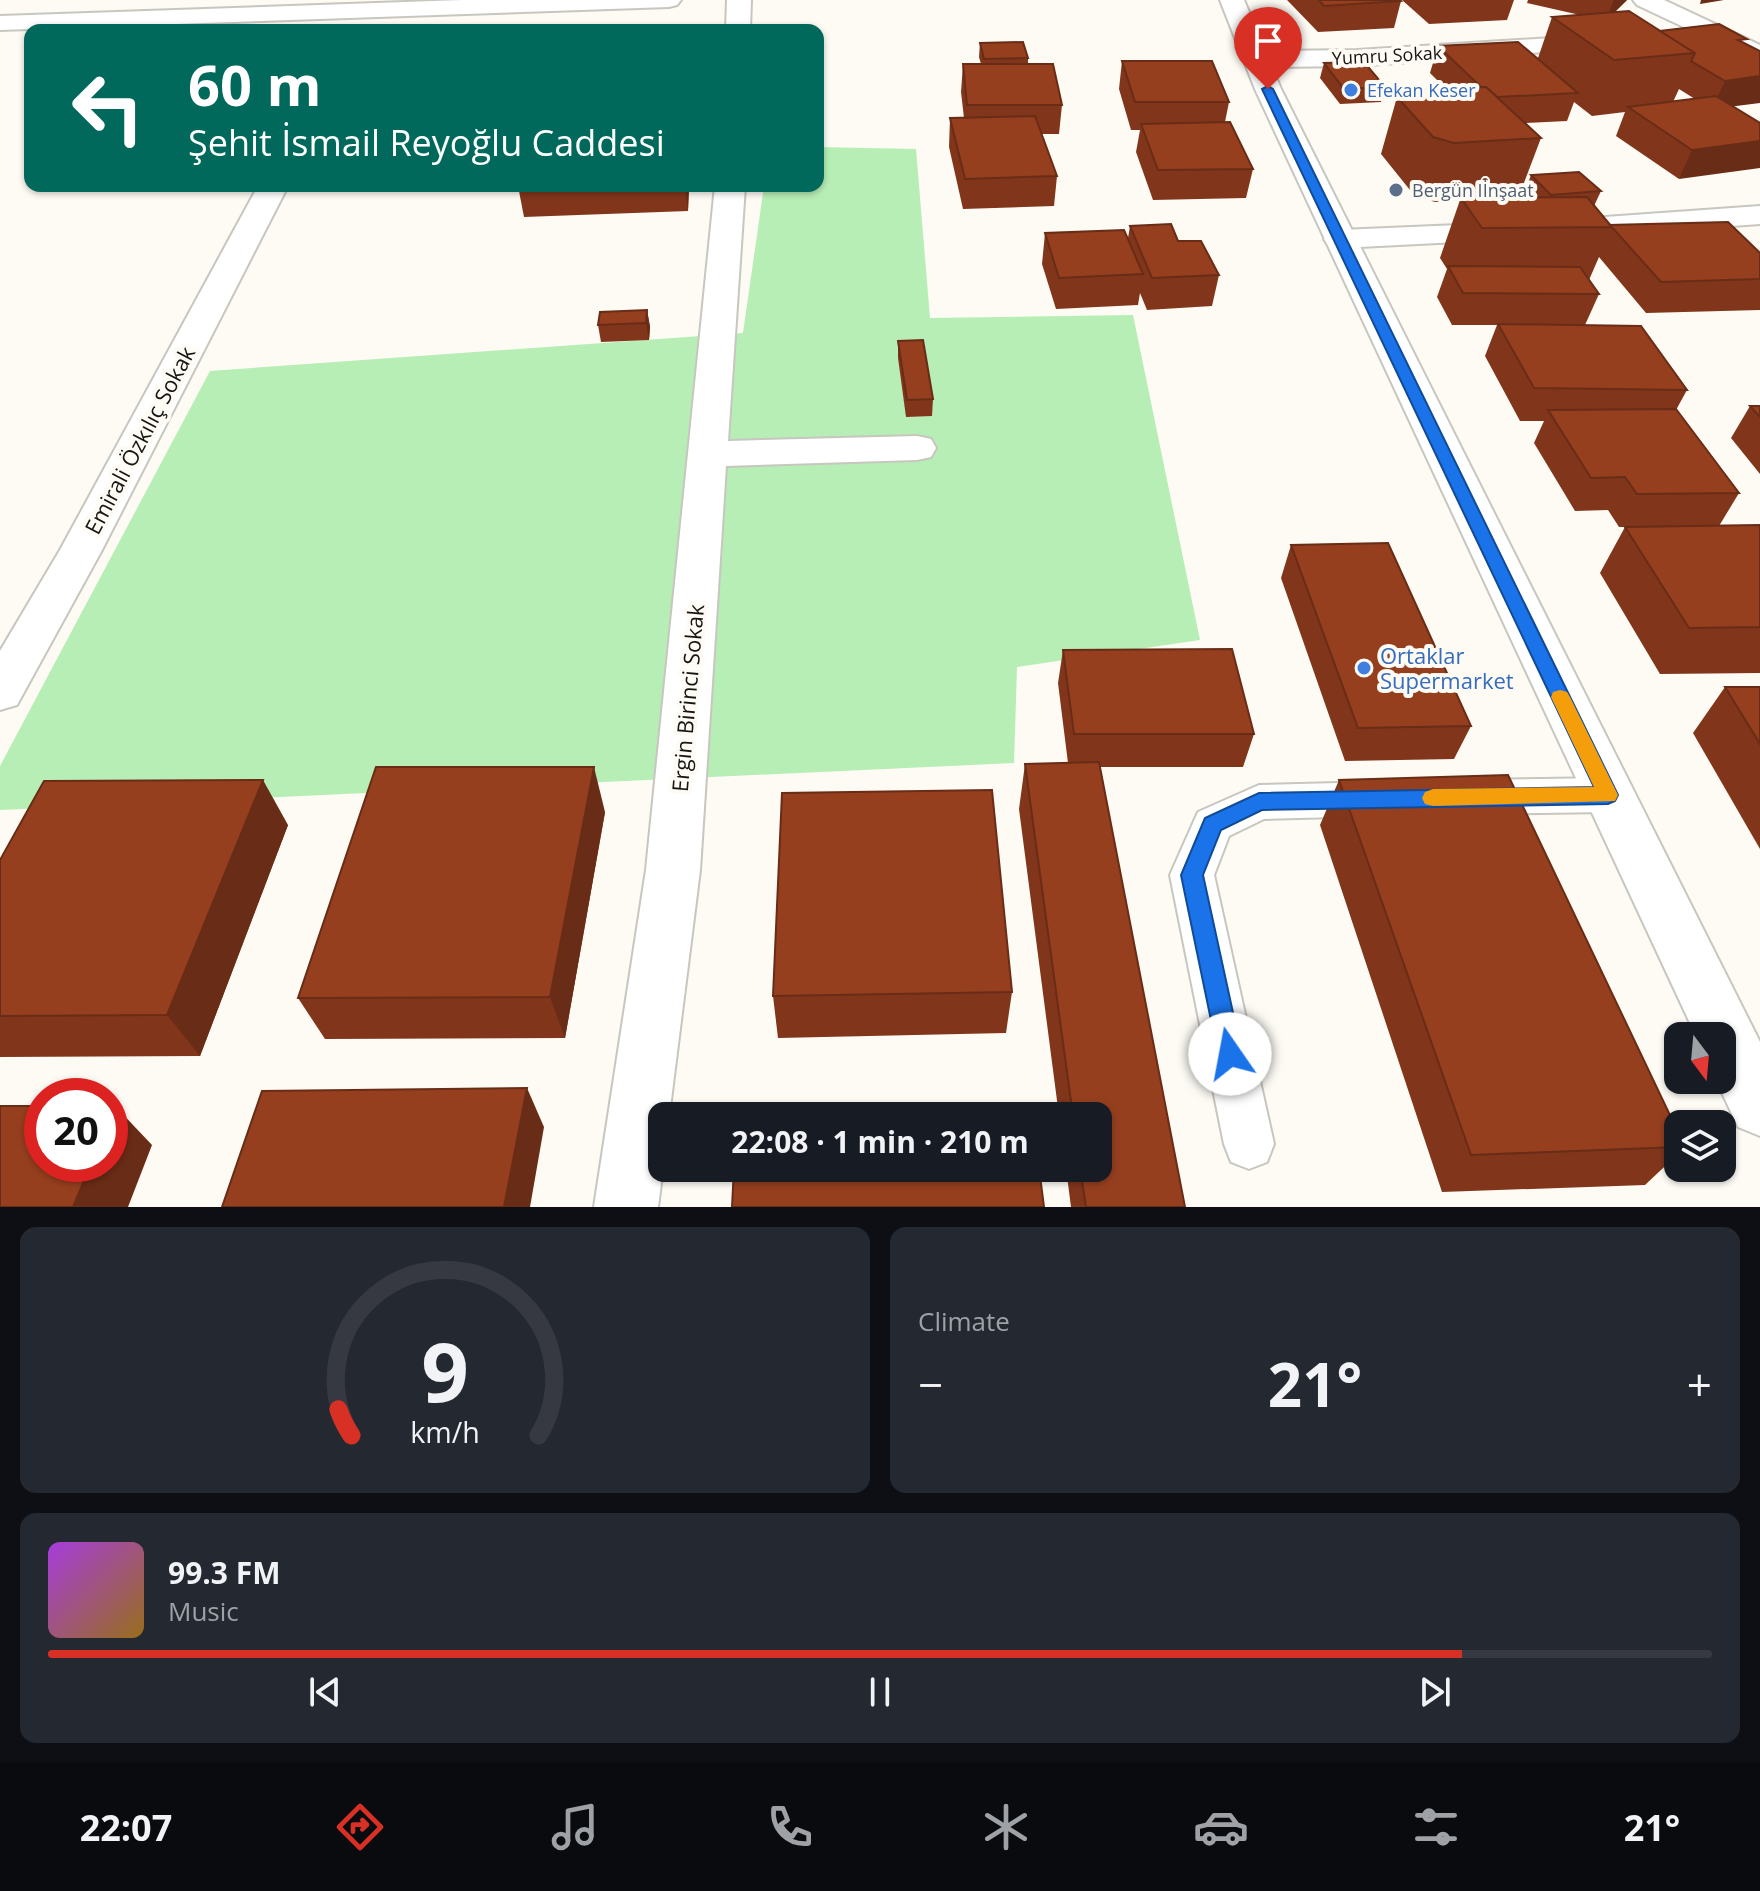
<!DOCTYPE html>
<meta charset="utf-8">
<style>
body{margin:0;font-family:"Open Sans",sans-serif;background:#242831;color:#f1f3f6;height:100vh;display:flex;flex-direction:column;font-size:30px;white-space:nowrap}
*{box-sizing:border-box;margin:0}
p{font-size:26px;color:#9ea1a6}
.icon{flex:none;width:44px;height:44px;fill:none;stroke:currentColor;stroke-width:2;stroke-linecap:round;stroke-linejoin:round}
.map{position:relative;height:1207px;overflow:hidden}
.drawer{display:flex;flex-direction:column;gap:20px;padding:20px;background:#0d0f14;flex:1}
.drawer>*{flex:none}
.top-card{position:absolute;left:24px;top:24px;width:800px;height:168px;border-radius:16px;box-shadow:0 2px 6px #0004;background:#00695c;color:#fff;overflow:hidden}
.needle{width:52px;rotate:164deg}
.tools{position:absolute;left:1664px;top:1022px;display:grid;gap:16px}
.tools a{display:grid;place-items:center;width:72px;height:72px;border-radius:16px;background:#171b24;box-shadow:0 2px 6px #0004;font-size:40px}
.speed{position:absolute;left:24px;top:1078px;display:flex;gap:16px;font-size:40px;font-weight:700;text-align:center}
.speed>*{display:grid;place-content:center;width:104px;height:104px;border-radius:50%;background:#171b24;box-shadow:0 2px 6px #0004;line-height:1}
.speed .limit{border:12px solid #d22;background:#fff;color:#111}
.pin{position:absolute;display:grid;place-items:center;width:68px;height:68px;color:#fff;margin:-82px -34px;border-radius:50% 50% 50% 0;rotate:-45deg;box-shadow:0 0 8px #0007}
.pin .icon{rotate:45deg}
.me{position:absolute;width:88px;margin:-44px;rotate:348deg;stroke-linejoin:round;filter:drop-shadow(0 0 6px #0008)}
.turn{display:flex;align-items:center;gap:28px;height:168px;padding:0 32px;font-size:36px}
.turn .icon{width:104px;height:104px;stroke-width:2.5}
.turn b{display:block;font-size:56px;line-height:68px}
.big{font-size:60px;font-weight:700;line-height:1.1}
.drawer .card{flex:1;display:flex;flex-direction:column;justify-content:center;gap:12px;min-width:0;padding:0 28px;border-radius:16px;background:#242831}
.drawer .dial{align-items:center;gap:0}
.dial svg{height:208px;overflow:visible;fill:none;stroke:#363941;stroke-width:7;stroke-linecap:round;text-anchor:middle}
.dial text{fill:#f1f3f6;stroke:none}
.song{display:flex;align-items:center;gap:24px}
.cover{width:96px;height:96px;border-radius:12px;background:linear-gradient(135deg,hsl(280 70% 55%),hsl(40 70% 35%))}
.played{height:8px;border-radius:4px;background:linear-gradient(90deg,#d93025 85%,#363941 85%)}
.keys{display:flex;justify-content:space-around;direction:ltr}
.heat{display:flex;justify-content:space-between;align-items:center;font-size:44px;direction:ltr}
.drawer .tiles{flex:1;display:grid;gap:20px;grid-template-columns:1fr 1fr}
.card:last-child{grid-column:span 2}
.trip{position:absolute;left:648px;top:1102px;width:464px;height:80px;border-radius:16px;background:#171b24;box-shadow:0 2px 6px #0004;font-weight:700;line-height:80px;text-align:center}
.tab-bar{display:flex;height:128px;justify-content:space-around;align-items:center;background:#090b0e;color:#9ea1a6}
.tab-bar .icon{width:56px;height:56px}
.tab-bar .current{color:#d93025}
.tab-bar b{font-size:36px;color:#f1f3f6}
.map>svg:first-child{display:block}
</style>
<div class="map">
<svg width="1760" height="1207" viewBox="0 0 1760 1207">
<rect width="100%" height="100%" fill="#fdfbf4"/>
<!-- green -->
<path fill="#b7eeb5" d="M818,147L916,149L930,318L1133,315L1200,640L1017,667L1014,763L0,810V766L210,371L743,333L764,186H818Z"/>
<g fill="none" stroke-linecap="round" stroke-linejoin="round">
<!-- service casing -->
<g stroke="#c7c6bf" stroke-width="4">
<g id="service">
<path d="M1608,778L1623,783L1629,795L1623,807L1608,812L1470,814L1455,809L1449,797L1455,785L1470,780Z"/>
<path d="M1378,782L1393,787L1399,799L1393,811L1378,816L1264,819L1229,836L1214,875L1274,1144L1267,1162L1249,1169L1231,1162L1224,1144L1170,875L1198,812L1259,785Z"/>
</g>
</g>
<!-- minor casing -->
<g stroke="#c7c6bf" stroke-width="4">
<g id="minor">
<path d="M462,0H681L677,5L669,7L0,30V16Z"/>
<path d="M727,0H751L750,30H726Z"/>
<path d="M1633,0H1664L1760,45V63L1637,5Z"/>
<path d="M1601,35L1610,37L1613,42L1610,47L1357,66L1258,67L1249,64L1245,59L1249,54L1258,51L1357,50Z"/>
<path d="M258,186H288L102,550L17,705L0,710V651L60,550Z"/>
<path d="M715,186H745L728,441L917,436L931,439L936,448L931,457L917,460L726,466L700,870L669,1116H662L663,1168L658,1207H594L646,870Z"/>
<path d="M1760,206V224L1591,236L1580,234L1575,227L1580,220L1591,218Z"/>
<path d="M1506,223L1517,225L1522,232L1517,239L1340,248L1329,246L1324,239L1329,232L1340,230Z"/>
</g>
</g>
<!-- tertiary casing -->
<g stroke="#c7c6bf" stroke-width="4">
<path id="tertiary" d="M1220,0H1244L1281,89L1760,1042V1136L1738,1127L1716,1080H1722V1036H1696L1255,89Z"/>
</g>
<!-- service -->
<use href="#service" fill="#fff" fill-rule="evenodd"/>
<!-- minor -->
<use href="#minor" fill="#fff" fill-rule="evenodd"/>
<!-- tertiary -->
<use href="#tertiary" fill="#fff" fill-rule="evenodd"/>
</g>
<!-- wall -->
<g fill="#81361b" fill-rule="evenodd">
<path d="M1287,0H1400L1401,1L1394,28L1318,32Z"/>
<path d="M1402,0H1514L1507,20L1429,24Z"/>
<path d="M1528,0H1627L1615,12L1660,31L1745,43L1732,106L1679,179L1616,136L1625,112L1592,116L1574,102L1567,121L1526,123L1541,138L1519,196L1508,197H1531L1525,191L1531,175L1601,191L1594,206L1610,225L1760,253V310L1646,313L1599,257L1589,280L1599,294L1585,325L1687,390L1676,410L1739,493L1719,526L1760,525V673L1660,674L1600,573L1625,527H1619L1608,510L1575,511L1534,443L1544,421H1520L1485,356L1497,325H1452L1437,297L1447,269L1440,258L1460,200L1435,202L1414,195L1381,154L1397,97L1446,89L1430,73L1438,46L1538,58L1552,17L1580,15L1527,3ZM1679,89L1695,99L1673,102Z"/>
<path d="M980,43L1028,58V64L1062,105L1059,134H1041L1057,176L1054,206L963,209L949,147L950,118H964L961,92L963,64H981L979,57Z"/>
<path d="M1122,61L1229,102L1225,122L1253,169L1246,198L1153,200L1136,152L1140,130H1131L1119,89Z"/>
<path d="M1324,63L1385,87L1381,102L1340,104L1320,78Z"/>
<path d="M518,186H689L688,211L524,217Z"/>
<path d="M1130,226L1178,241L1219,275L1212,306L1147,310L1140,293L1138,305L1056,309L1042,264L1045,233L1128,238Z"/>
<path d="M647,310L650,327L649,340L601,342L598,325Z"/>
<path d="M898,341L933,399L932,416L906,417L898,358Z"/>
<path d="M1750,406H1760V474L1731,438Z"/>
<path d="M1291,545L1471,726L1454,759L1345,761L1281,578Z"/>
<path d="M1063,650L1254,734L1243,767H1100L1185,1207H1071L1066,1168H1098V1116H1059L1019,809L1025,764L1068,763L1058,683Z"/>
<path d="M1725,687H1760V849L1693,733Z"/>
<path d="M1339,780L1678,1132V1154L1645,1185L1442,1192L1320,825Z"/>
<path d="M605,812L565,1038L325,1039L298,998Z"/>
<path d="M288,825L200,1056L0,1057V860Z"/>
<path d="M1012,992L1006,1033L778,1038L773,996Z"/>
</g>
<!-- shaded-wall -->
<g fill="#692c16">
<path d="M1614,0H1627L1605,21Z"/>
<path d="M1701,0H1724L1700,4Z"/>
<path d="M1760,76V103L1712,109L1725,81Z"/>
<path d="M1760,141V168L1679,179L1692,150Z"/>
<path d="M685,186H689L688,211Z"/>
<path d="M647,310L650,327L649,340L646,323Z"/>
<path d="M594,767L605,812L565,1038L550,997Z"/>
<path d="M263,780L288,825L200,1056L167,1015Z"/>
<path d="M527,1088L544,1127L530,1207H504Z"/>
<path d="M115,1106L152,1145L128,1207H73L91,1164H110V1118Z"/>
</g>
<!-- building -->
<g fill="#963f1f" stroke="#692c16" stroke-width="2">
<path d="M1319,0H1400L1401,1L1324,6Z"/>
<path d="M1629,11L1695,53L1614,60L1552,17Z"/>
<path d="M1719,24L1747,39L1738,40L1760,51V76L1725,81L1691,61L1695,53L1660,31Z"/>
<path d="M1023,42L1028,58L984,59L980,43Z"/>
<path d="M1518,42L1578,93L1497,97L1486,87H1481L1438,46Z"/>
<path d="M1122,61H1212L1229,102H1135Z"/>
<path d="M1364,62L1385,87L1344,89L1324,63Z"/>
<path d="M963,64H1053L1062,105H967Z"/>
<path d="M1486,87L1541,138L1454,143L1433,137L1397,97L1409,91Z"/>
<path d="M1716,96L1760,123V141L1692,150L1628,107Z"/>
<path d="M1035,116L1057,176L965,179L950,118Z"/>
<path d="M1230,122L1253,169L1158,170L1141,124Z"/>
<path d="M1579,172L1601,191L1551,195L1531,175Z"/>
<path d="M1587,197L1612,227L1482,228L1461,198Z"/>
<path d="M1728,222L1760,253V279L1661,282L1610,225Z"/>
<path d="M1171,224L1178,241H1201L1219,275L1152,278L1130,226Z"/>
<path d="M1124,230L1143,274L1059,278L1045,233Z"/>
<path d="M1448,266L1580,267L1599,294L1463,293Z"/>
<path d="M647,310L646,323L598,325L600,312Z"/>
<path d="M1498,324L1641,326L1687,390L1534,388Z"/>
<path d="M923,340L933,399L907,400L898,341Z"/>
<path d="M1750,406H1760V417Z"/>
<path d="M1676,409L1739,493L1637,494L1625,477L1591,478L1548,410Z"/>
<path d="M1760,525V627L1689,628L1625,527Z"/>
<path d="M1388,543L1471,726L1358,728L1291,545Z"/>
<path d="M1232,649L1254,734H1074L1063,650Z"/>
<path d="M1725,687H1760V744Z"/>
<path d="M1099,762L1185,1207H1086L1080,1168H1098V1116H1073L1025,764Z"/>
<path d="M376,767H594L550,997L298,998Z"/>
<path d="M1508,775L1678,1132V1147L1471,1155L1339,780Z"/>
<path d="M263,780L167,1015L0,1016V860L44,781Z"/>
<path d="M992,790L1012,992L773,996L782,793Z"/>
<path d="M527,1088L504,1207H222L262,1091Z"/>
<path d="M0,1106H42V1164H91L73,1207H0Z"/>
<path d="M110,1106H115L110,1118Z"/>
<path d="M1032,1110L1033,1116H904Z"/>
<path d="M734,1168H1039L1044,1207H732Z"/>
</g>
<!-- route -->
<path fill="#1a73e8" stroke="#114b97" stroke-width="2" d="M1268,86L1273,89L1618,795L1615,801L1608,804L1262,810L1221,830L1203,875L1242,1054L1239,1062L1230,1066L1221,1062L1218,1054L1181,875L1205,818L1259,793L1594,787L1262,89Z"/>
<!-- slow -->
<path fill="#f59e0b" d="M1560,690L1567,692L1570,697L1618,795L1615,801L1433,806L1425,804L1422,798L1425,792L1433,789L1594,787L1551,697L1553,692Z"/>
<!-- markers -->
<g fill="#3f7fe0" stroke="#fdfbf4" stroke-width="3">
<circle cx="1351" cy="90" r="8"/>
<circle cx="1364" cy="668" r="8"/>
</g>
<circle fill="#5c6f8a" stroke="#fdfbf4" stroke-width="3" cx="1396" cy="190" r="8"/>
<g text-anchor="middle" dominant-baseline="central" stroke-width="8" stroke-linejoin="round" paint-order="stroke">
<!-- far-street labels -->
<g font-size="18" fill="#161513" stroke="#fdfbf4">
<text transform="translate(1387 55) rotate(-3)">Yumru Sokak</text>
</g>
<!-- far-shop labels -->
<g font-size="18" fill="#366cbe" stroke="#fdfbf4" text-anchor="start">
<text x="1367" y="90">Efekan Keser</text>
</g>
<!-- far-service labels -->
<g font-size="18" fill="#4e5e75" stroke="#fdfbf4" text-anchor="start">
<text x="1412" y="190">Bergün Iİnşaat</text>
</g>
<!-- street labels -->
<g font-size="22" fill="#161513" stroke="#fdfbf4">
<text transform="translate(139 440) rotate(-62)">Emirali Özkılıç Sokak</text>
<text transform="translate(687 698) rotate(-85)">Ergin Birinci Sokak</text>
</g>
<!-- shop labels -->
<g font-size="22" fill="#366cbe" stroke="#fdfbf4" text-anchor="start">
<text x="1380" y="655">Ortaklar<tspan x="1380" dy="25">Supermarket</tspan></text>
</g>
</g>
</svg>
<div class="tools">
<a><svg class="needle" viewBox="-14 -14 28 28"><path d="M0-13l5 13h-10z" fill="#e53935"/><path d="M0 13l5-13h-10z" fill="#9ea1a6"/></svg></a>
<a><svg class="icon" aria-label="layers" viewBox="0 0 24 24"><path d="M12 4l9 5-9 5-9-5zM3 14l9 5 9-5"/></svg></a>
</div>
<div class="speed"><div class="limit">20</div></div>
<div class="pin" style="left:1268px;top:89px;background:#d93025"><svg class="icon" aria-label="arrive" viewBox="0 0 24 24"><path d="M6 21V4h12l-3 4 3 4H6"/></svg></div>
<svg class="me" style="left:1230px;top:1054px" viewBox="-20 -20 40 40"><circle r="19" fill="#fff"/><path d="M0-13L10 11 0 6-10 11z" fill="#1a73e8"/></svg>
<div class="trip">22:08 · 1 min · 210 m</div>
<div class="top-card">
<div class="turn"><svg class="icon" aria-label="left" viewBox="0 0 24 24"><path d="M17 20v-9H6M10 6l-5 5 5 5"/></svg><div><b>60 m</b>Şehit İsmail Reyoğlu Caddesi</div></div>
</div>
</div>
<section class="drawer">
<div class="tiles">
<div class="card dial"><svg viewBox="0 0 100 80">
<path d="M14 69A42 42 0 1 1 86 69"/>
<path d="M14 69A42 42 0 0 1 9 59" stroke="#d93025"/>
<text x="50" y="56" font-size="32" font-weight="700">9</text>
<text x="50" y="72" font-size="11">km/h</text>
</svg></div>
<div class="card"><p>Climate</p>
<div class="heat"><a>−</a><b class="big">21°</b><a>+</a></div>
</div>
<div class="card">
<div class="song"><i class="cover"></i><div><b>99.3 FM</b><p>Music</p></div></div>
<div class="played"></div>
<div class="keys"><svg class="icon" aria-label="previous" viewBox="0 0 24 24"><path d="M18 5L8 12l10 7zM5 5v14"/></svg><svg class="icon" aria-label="pause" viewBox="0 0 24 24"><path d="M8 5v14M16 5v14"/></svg><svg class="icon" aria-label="next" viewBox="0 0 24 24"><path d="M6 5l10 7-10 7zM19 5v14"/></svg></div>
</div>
</div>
</section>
<nav class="tab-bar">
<b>22:07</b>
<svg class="icon current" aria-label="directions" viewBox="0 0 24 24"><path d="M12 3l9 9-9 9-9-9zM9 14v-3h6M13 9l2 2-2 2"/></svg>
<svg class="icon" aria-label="music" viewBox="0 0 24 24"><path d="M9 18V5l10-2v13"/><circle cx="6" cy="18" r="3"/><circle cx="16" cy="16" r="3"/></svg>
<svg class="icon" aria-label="phone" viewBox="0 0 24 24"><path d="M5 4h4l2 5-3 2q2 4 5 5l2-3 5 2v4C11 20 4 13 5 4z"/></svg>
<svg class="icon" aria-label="climate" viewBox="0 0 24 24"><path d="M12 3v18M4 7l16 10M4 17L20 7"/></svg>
<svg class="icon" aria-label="car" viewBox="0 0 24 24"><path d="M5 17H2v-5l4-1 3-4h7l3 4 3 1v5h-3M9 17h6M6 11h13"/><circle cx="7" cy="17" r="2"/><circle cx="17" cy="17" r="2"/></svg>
<svg class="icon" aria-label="filters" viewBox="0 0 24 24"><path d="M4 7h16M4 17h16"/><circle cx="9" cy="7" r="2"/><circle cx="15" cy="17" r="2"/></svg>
<b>21°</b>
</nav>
